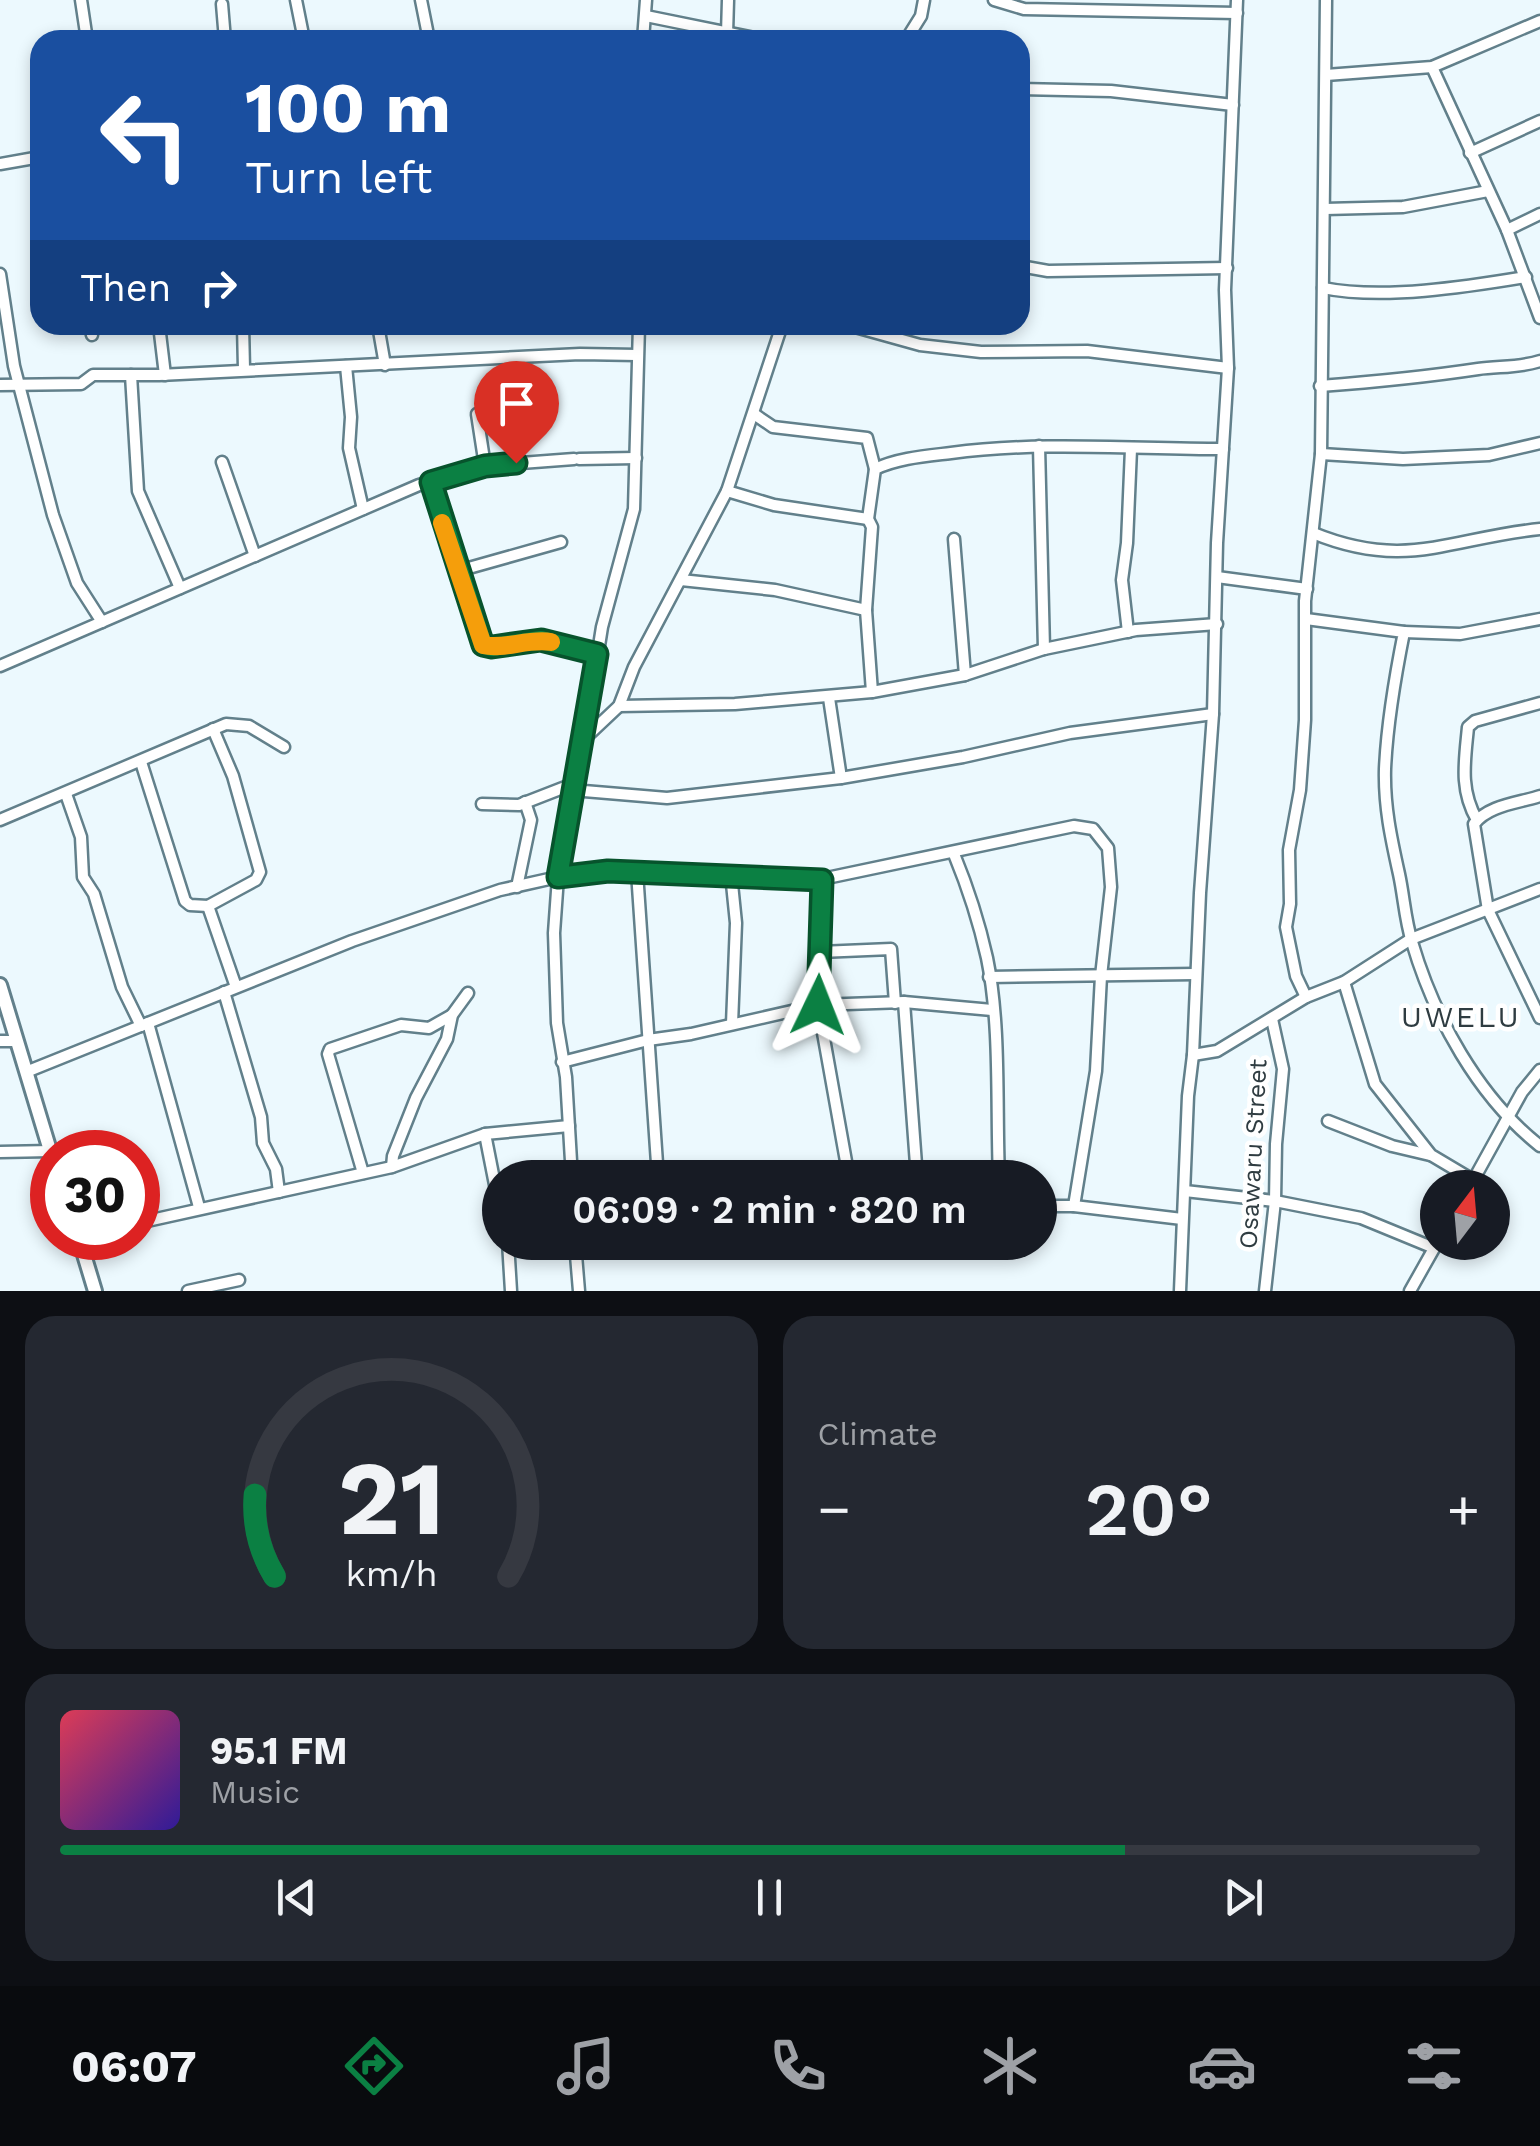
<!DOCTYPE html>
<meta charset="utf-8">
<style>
body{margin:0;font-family:"Work Sans",sans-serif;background:#242831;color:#f1f3f6;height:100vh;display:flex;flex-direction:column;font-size:38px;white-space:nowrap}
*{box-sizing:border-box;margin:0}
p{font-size:32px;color:#9ea1a6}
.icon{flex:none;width:55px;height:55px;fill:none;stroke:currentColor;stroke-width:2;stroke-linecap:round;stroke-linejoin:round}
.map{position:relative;height:1291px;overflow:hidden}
.panel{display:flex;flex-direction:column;gap:25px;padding:25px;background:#0d0f14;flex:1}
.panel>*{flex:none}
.hud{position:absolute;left:30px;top:30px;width:1000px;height:305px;border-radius:30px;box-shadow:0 5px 15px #0003;background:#1a4fa0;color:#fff;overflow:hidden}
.needle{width:65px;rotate:16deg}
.buttons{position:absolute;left:1420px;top:1170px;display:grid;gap:20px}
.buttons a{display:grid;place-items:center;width:90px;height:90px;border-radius:50%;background:#171b24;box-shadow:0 5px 15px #0003;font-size:50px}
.speed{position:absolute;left:30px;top:1130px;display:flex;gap:20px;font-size:50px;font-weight:700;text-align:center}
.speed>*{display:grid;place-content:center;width:130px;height:130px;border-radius:50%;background:#171b24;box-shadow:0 5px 15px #0003;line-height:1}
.speed .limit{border:15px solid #d22;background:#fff;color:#111}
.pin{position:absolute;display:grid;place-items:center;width:85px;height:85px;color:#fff;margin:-102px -42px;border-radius:50% 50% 50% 0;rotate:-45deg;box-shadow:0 0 10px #0007}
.pin .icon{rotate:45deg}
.me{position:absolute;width:110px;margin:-55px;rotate:2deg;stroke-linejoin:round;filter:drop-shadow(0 0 8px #0008)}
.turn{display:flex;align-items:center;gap:35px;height:210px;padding:0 50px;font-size:45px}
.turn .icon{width:130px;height:130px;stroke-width:2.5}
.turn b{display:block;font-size:70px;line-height:85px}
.then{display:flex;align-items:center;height:95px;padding:0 50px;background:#0003;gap:20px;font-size:38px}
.big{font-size:75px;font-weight:600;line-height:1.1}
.panel .widget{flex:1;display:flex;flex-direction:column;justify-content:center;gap:15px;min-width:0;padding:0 35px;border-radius:30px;background:#242831}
.panel .dial{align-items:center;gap:0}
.dial svg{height:260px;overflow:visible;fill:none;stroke:#363941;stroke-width:7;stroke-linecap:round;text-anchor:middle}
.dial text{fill:#f1f3f6;stroke:none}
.song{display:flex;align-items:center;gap:30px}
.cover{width:120px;height:120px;border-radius:15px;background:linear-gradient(135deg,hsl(350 70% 55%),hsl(250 70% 35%))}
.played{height:10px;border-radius:5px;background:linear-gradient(90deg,#0b8043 75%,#363941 75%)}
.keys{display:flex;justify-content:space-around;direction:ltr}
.heat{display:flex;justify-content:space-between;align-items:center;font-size:55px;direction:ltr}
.panel .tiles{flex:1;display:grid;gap:25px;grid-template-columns:1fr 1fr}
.widget:last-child{grid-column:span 2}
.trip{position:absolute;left:482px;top:1160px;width:575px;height:100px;border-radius:50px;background:#171b24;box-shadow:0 5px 15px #0003;font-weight:600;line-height:100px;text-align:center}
.tab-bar{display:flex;height:160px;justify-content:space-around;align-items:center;background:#090b0e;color:#9ea1a6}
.tab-bar .icon{width:70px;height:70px}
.tab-bar .selected{color:#0b8043}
.tab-bar b{font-size:45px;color:#f1f3f6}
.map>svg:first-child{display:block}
</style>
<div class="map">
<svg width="1540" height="1291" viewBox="0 0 1540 1291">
<rect width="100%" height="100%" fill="#ecf9fe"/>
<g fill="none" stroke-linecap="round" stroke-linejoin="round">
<!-- minor casing -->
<g stroke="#62808b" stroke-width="15">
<g id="minor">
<path d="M81,0L87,40"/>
<path d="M296,0L304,40"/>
<path d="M421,0L429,40"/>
<path d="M994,0L1024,9L1237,13"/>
<path d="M222,4L225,40"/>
<path d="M646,16L764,40"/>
<path d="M727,34L728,0"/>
<path d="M643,40L646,0"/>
<path d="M906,40L921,16L924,0"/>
<path d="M1432,67L1507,230L1540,318"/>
<path d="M1326,75L1432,67L1540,21"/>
<path d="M1020,89L1111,91L1233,105"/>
<path d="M1470,153L1540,121"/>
<path d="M0,164L40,157"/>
<path d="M1325,209L1403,207L1488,191"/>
<path d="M1507,230L1540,214"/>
<path d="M1020,266L1048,271L1227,268"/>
<path d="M0,274L14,366L53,515L77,583L102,622"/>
<path d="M1323,288C1383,300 1466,287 1526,277"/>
<path d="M90,325L92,335"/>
<path d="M159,325L165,375"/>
<path d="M243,325L244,369"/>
<path d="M378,325L385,365"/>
<path d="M848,325L920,345L981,352L1087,351L1228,368"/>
<path d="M346,366L351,417L349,448L363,509"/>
<path d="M131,375L138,491L180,588"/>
<path d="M0,385L81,384L93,375H159L580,354L637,355"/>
<path d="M1320,386C1373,382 1425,377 1478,369C1499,366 1519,368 1540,361"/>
<path d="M477,414L485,466"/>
<path d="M754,414L773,427L867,438L875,469"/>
<path d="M1039,446L1044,649"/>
<path d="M1321,454L1403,459L1489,455L1540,443"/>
<path d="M579,459L636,458"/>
<path d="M222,462L255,556"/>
<path d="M521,463L574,459"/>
<path d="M431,482L483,645L487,647L541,640L597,654"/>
<path d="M727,491L774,505L868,519"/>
<path d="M1313,533C1406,571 1450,538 1540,529"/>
<path d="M954,539L965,675"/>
<path d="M458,571L561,542"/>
<path d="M1217,577L1307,589"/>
<path d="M681,580L775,590L866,610"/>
<path d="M1306,619L1404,632C1395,677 1387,723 1385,769C1384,806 1391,838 1399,874C1404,897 1405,920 1412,942C1434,1017 1478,1097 1540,1146"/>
<path d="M1128,632L1122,580L1127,543L1131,449"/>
<path d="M1404,632L1460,634L1540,619"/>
<path d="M0,666L419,485L485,466L516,463"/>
<path d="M872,692L866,610L872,527L868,519L875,469C898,458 926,456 951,453C1041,441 1132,449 1223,449"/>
<path d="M829,698L841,778"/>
<path d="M619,706L735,704L872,692L965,675L1044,649L1136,630L1217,624"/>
<path d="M213,729L233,776L260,872L256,880L208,906L236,987"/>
<path d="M584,739L619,706L634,667L727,491L782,325"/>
<path d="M141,762L185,901L190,905L208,906"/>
<path d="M572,790L667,798L841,778L963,757L1070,733L1213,714"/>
<path d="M66,794L81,837L83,877L94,894L122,987L141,1026"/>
<path d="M1540,796C1519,803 1488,805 1474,824L1488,910L1540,1018"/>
<path d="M482,804L519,805L573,784"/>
<path d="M0,820L226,724L249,726L284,747"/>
<path d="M1477,820C1459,789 1465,760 1468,727L1475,721L1540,703"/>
<path d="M954,854C968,888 979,922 987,958C1001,1026 996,1108 999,1178"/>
<path d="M637,872L658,1178"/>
<path d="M731,874L736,923L732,1024"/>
<path d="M822,879L818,1005L849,1178"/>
<path d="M517,887L531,820L525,802"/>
<path d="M820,952L891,949L895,1003"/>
<path d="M989,977L1195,974"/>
<path d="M1344,982L1375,1084L1431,1155L1473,1180"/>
<path d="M224,992L261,1117L263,1143L276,1169L279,1192"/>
<path d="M1306,997L1296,976L1286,927L1290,904L1289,850L1300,790L1305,720V601L1321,454L1326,0"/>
<path d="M904,1002L917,1178"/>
<path d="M148,1023L199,1207"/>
<path d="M0,1041H17"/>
<path d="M1193,1055L1217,1051L1306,997L1344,982L1411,939L1540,889"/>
<path d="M562,1062L648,1040L691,1034L818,1005L904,1002L992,1010"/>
<path d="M26,1072L352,941L500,890L558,877L608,871L822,879L1074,826L1093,829L1108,848L1111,887L1101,976L1096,1071L1074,1206"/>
<path d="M1328,1121L1392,1146L1430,1155"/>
<path d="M485,1134L500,1210"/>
<path d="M0,1152L51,1151"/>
<path d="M392,1167L393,1156L416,1098L447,1039L452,1015L468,993"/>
<path d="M765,1172V1178"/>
<path d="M363,1173L328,1054L330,1049L401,1025L429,1028L452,1015"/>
<path d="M572,1178L566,1077L557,1023L554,933L558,877L572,790L584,740L602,627L634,509L639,325"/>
<path d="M1469,1188L1522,1092L1540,1070"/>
<path d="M1185,1191L1275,1201L1361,1218L1434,1248"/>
<path d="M1040,1206H1074L1182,1219"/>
<path d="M138,1223L392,1167L485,1134L569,1126"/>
<path d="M508,1242L511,1291"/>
<path d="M575,1243L579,1291"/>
<path d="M576,1249L648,1242"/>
<path d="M188,1291L239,1280"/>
<path d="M1180,1291L1188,1096L1193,1055L1200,893L1213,714L1217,543L1228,368L1225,290L1237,0"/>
<path d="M1265,1291L1275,1201L1276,1144L1283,1069L1272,1019"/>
<path d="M1410,1291L1437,1243"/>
</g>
</g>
<!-- major casing -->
<g stroke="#62808b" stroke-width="18">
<g id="major">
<path d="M0,985L52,1157"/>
<path d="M79,1238L95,1291"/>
</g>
</g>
<!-- minor -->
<use href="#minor" stroke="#fff" stroke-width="10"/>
<!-- major -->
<use href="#major" stroke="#fff" stroke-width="12"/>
</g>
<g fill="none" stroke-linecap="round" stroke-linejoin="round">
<!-- route casing -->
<g stroke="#07532c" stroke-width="25">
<path id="route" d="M516,463L485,466L431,482L483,645L492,647L541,640L597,654L558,877L608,871L822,880L818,1005"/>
</g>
<!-- route -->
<use href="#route" stroke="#0b8043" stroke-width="18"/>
<!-- slow -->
<path stroke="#f59e0b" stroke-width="18" d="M442,523L483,645C504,650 528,638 551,642"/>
</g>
<g text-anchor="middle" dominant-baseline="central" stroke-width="9" stroke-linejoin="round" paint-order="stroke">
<!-- street labels -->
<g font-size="25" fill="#2f3c41" stroke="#fff">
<text transform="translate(1253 1154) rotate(-87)">Osawaru Street</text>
</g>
<!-- quarter labels -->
<g font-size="30" letter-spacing="2.5" fill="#2f3c41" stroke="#fff">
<text x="1461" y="1016">UWELU</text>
</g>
</g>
</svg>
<div class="buttons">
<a><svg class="needle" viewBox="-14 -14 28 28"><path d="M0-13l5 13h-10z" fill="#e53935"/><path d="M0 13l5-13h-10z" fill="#9ea1a6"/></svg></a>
</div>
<div class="speed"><div class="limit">30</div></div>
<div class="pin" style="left:516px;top:463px;background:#d93025"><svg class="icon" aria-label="arrive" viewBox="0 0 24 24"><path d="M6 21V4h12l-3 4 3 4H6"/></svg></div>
<svg class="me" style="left:818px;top:1005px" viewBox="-20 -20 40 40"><path d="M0-17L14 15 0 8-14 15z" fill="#0b8043" stroke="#fff" stroke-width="4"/></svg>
<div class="trip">06:09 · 2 min · 820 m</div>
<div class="hud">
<div class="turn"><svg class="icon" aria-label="left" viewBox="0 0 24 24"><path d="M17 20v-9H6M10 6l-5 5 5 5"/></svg><div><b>100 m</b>Turn left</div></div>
<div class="then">Then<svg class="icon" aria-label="right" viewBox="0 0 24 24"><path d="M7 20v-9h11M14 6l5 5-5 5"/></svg></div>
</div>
</div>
<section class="panel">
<div class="tiles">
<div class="widget dial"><svg viewBox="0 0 100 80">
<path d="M14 69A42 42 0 1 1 86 69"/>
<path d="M14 69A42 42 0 0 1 8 44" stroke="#0b8043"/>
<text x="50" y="56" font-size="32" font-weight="700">21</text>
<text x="50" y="72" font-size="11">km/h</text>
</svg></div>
<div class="widget"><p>Climate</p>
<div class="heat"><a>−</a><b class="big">20°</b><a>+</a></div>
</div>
<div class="widget">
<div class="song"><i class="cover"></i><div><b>95.1 FM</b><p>Music</p></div></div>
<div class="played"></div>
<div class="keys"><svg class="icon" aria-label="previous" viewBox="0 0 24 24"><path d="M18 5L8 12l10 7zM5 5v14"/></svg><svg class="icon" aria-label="pause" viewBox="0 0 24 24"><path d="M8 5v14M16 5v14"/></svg><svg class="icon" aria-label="next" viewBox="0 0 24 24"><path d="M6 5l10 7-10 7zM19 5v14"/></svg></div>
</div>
</div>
</section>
<nav class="tab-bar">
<b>06:07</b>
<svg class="icon selected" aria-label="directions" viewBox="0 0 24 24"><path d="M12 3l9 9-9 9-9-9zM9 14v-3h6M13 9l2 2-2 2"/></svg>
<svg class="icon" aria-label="music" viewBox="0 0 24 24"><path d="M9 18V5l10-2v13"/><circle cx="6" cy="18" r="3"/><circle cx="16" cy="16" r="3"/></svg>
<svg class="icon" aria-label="phone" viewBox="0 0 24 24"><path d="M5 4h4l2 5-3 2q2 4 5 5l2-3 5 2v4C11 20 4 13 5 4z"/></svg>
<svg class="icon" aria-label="climate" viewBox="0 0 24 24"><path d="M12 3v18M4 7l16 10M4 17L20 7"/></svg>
<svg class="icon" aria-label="car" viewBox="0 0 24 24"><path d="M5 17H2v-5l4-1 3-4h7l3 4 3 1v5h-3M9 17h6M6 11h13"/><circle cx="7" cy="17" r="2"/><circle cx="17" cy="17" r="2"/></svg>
<svg class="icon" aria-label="filters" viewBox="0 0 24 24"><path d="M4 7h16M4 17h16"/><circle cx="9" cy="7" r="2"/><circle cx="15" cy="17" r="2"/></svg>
</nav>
